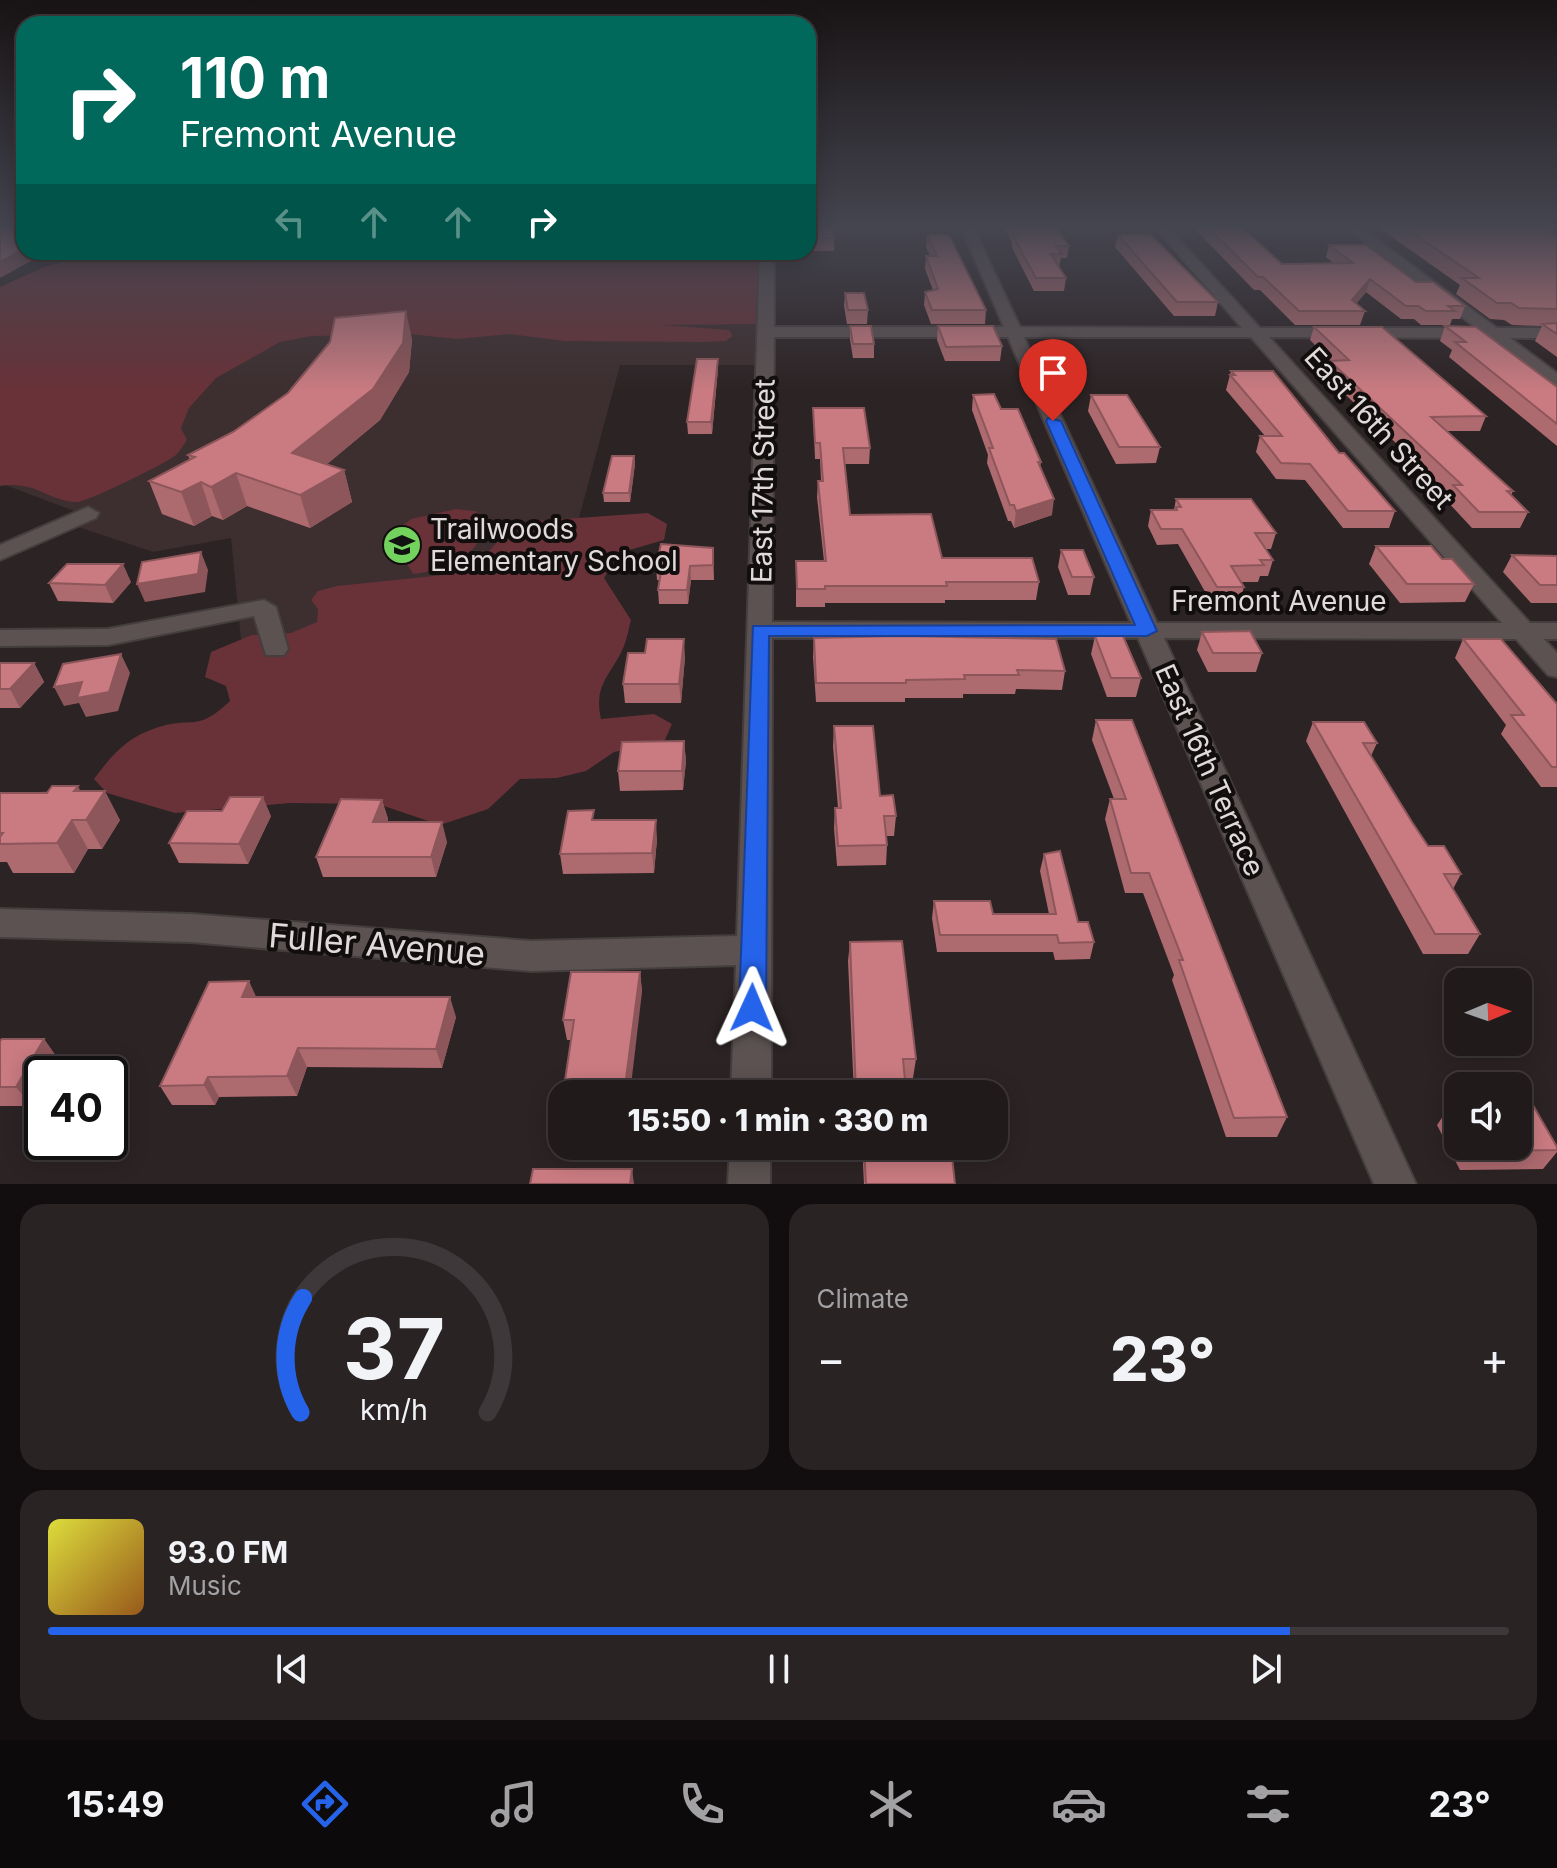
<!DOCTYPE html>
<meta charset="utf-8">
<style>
body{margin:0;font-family:Inter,sans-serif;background:#292324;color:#f1f3f6;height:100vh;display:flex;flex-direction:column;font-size:30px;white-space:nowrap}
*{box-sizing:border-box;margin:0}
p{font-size:26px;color:#a2a1a3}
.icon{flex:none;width:44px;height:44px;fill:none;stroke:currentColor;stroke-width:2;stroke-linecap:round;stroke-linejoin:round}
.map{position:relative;height:1184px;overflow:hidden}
.drawer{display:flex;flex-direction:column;gap:20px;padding:20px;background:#120e0f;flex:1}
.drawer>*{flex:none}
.banner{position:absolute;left:16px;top:16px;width:800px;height:244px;border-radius:24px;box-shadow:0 4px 20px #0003,0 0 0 2px #3e383a;background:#00695c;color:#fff;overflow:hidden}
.needle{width:52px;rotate:88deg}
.fabs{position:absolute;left:1444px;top:968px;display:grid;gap:16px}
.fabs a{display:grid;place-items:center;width:88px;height:88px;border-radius:16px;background:#211a1b;box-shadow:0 4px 20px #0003,0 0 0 2px #3e383a;font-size:40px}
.speed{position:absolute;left:24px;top:1056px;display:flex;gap:16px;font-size:40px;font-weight:700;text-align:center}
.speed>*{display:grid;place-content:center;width:104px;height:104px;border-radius:50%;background:#211a1b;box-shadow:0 4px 20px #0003,0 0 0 2px #3e383a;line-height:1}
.speed .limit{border:4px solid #111;border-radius:12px;background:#fff;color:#111}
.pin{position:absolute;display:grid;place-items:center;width:68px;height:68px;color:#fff;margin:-82px -34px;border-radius:50% 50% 50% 0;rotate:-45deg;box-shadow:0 0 8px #0007}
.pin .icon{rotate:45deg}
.me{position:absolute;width:88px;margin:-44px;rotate:1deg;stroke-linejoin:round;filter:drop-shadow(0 0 6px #0008)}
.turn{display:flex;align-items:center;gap:28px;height:168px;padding:0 32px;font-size:36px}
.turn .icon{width:104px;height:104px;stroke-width:2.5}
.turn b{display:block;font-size:56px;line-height:68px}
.lanes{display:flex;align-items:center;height:76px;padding:0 32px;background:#0003;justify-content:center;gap:40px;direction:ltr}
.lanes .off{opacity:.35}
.big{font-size:60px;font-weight:800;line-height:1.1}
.drawer .widget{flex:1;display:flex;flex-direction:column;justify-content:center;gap:12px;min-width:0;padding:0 28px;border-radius:24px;background:#292324}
.drawer .dial{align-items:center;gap:0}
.dial svg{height:208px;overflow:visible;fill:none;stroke:#3e383a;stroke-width:7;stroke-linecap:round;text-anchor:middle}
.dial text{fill:#f1f3f6;stroke:none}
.song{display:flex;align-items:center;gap:24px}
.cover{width:96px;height:96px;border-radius:12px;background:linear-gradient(135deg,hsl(60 70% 55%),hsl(30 70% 35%))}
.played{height:8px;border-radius:4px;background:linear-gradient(90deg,#2563eb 85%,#3e383a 85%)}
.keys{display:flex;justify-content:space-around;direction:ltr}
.heat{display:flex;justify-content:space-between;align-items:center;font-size:44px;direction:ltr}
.drawer .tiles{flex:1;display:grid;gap:20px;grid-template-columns:1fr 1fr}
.widget:last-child{grid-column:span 2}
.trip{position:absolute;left:548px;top:1080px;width:460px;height:80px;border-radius:24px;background:#211a1b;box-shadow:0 4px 20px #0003,0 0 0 2px #3e383a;font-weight:800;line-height:80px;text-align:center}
.dock{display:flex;height:128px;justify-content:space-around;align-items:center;background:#0d0a0b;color:#a2a1a3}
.dock .icon{width:56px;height:56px}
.dock .selected{color:#2563eb}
.dock b{font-size:36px;color:#f1f3f6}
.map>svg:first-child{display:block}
</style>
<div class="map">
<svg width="1557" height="1184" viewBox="0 0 1557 1184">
<rect width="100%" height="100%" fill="#2c2324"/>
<!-- built -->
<path fill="#3d2e2f" d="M154,323L758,324L757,365H620L515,757L253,763L231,538L153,552L75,526L90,517L0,483V454Z"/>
<!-- green -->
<g fill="#683238">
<path d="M104,252H760L758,324L661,325L729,330L733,336L725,341L705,342L565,341L510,334L457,339L410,334L312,336L280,342L216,378L189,408L181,428L187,440C184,444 180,451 176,455C167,463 85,503 77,502C45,500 36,480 0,486V287L44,267Z"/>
<path d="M456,509L475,511L488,520C479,557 448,570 413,574L403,557L412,549L397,539L395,532L411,519Z"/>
<path d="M648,513L667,524L664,540L619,553L604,578L631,620C629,628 627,638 624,646C612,675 593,683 601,719L654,714L672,724L664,742L614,752L586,771L557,778L520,779L488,809L440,825L378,804L290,803L175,813L107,793L94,779C111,756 127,737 156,728C194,715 195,734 230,701L226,686L205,677L211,652L252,635L291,633L317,622L318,609L311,600L318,591L337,586L443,575L484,556L509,530L535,521Z"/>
</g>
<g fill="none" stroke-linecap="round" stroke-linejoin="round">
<!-- minor casing -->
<g stroke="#453e3e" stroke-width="4">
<g id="minor">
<path d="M960,225H972L1020,327L1242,328L1153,225H1166L1260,328H1476L1343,225H1357L1497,328H1557V338H1510L1557,373V386L1489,338L1269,337L1530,623H1557V639H1544L1557,653V677L1548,675L1516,639L1164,638L1416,1184H1374L1138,638H772L771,1094H731L736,965L531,971L191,942L0,937V909L191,914L531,941L737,936L760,252H774V327H1004ZM774,337H1008L1131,623L772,622ZM1024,337H1251L1502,623H1157Z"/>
<path d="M88,507L99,513L96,518L0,560V545Z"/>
<path d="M264,600L276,607L288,649L284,655H266L254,616L108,645L0,646V630L108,629Z"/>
<path d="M730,1146H770V1184H728Z"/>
</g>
</g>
<!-- minor -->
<use href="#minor" fill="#5c5252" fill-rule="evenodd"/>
</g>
<!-- wall -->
<g fill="#ad6a6f">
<path d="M808,225L834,238V251H808Z"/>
<path d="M1003,225H1054L1069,246L1067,258H1061L1059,267L1066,278L1064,291H1034L1012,248V242Z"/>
<path d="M1191,225H1239L1282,264H1334L1326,257L1329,245L1416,282L1465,306L1460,319H1452L1450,325H1421L1414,319H1401L1366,292L1356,304L1365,311L1360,325H1295L1260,290H1254Z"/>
<path d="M1375,225H1556L1553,234L1557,236V357L1535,341L1542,326L1512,325L1504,320L1490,319L1456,294L1460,285Z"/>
<path d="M927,235L986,310L985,324H931L924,305L925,292L933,290L925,269L926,256H930L926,247Z"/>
<path d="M1118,235L1218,302L1215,316H1174L1115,247Z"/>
<path d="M845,293L868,310L867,324H847L844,306Z"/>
<path d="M850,326L874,344V358H853L850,340Z"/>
<path d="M938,326L1002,346L1000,361H945L937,340Z"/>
<path d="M1445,326L1557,387V446L1449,357L1452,350L1440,341Z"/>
<path d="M1314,327L1486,416L1480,431H1447L1513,491L1511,495L1528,512L1520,528H1472L1446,500L1449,494L1325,375L1331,361L1310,340Z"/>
<path d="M412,339L409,372L380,420L327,464L344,470L352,502L310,528L247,506L223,520L212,516L194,526L162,514L149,481L190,460L188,455Z"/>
<path d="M718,369L712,434H688L687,422Z"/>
<path d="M1231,371L1339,453L1395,511L1389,528H1343L1305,480L1276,479L1256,452L1260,436H1265L1226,390Z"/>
<path d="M973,395L1001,409L1041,462L1040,467L1052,515L1014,528L1011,521H1008L987,463L988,455L972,410Z"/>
<path d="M1091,395L1160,447L1156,463L1116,464L1088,411Z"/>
<path d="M813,408L870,448L869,464H844L850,515L942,558L1039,582L1036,600H945V603H825V607H796V561H824L817,497L818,481H821L820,459H815Z"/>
<path d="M634,456L635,464L630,502H604L603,493Z"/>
<path d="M1176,499L1276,533L1271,549H1266L1273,560L1268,576H1260L1258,582H1241L1244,587L1239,604H1212L1178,544L1157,545L1148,526L1151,510H1174Z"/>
<path d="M1376,546L1442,559L1474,584L1465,602L1400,603L1369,564Z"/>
<path d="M713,548L714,580H691L688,604H659L658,590L659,580H657L656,566Z"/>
<path d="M1061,550L1094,577L1090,595H1068L1058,567Z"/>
<path d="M1512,555L1557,556V603H1531L1503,572Z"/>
<path d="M131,582L113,603L58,601L49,583Z"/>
<path d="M1202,632L1262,653L1256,672H1208L1197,650Z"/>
<path d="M1095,636L1141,678L1136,697H1107L1091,654Z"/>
<path d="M814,638L1065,671L1062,690L1016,689L1015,694H963V698H905V702H816L813,657Z"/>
<path d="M1463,639L1557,704V787H1541L1501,734L1506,725L1455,658Z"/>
<path d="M685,657L681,703H625L623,684Z"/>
<path d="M0,663H34L44,682L20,708H0Z"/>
<path d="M1096,720L1287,1117L1277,1137H1226L1172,980L1174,975L1143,893H1125L1105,819L1110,799H1114L1092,740Z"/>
<path d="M1313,722L1377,743L1371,756L1412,822L1428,846L1461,874L1453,889L1480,934L1468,954H1423L1306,741Z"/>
<path d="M834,726L880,796L896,816L894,836H886L887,845L886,865L837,866L834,828L835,808H838L833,746Z"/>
<path d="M684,741L686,761L683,790L620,791L618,771Z"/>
<path d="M80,791L120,820L102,849H88L74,873H13L7,862H0V793Z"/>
<path d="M382,800L388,819L387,822L447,842L436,877H323L316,857Z"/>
<path d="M271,816L248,864L179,863L169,843Z"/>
<path d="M595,820L657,839L654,873L563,874L560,854Z"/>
<path d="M1044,854L1078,922L1094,942L1090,959L1055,960L1053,952H937L932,918L934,901L993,914H1049L1040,871Z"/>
<path d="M850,942L916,1059L913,1078H905L906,1094H854L848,961Z"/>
<path d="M640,972L642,992L571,1040H567L563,1020Z"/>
<path d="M256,997L456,1017L442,1068L307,1067L297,1096L219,1097L215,1105H172L160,1086Z"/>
<path d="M44,1039L58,1059L49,1074H42L31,1106H0V1041Z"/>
<path d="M1450,1106L1458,1121V1146L1557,1147V1152L1543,1169L1460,1170L1437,1125Z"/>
<path d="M864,1146L955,1184H864L863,1165Z"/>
</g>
<!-- shaded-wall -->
<g fill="#8d565a">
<path d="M24,249V252H47L0,278V262Z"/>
<path d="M1370,279L1366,292L1350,311L1352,300Z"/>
<path d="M406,311L412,339L409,372L380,420L302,485L292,453Z"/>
<path d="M718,359V369L712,434L711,422Z"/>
<path d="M634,456L635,464L630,502L629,493Z"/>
<path d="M344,470L352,502L310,528L300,495Z"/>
<path d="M236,473L247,506L223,520L211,487Z"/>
<path d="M201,482L212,516L194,526L181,492Z"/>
<path d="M1054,499L1052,515L1014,528L1016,511Z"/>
<path d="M201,552L208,570L205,592L145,602L137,584Z"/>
<path d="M123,564L131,582L113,603L105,585Z"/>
<path d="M690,566L691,580L688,604L687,590Z"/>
<path d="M684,639L685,657L681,703L679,684Z"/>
<path d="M121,654L130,673L118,711L86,717L79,703L64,706L54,687L82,682Z"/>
<path d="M34,663L44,682L20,708L10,689Z"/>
<path d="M684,741L686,761L683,790L682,771Z"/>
<path d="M78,786L91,812L105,791L120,820L102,849L86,820L74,791Z"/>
<path d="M263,797L271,816L248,864L239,844Z"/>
<path d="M382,800L388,819L379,842L373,822Z"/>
<path d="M72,820L88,849L74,873L57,843Z"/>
<path d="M656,820L657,839L654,873L652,853Z"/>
<path d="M442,822L447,842L436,877L431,857Z"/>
<path d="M640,972L642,992L630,1094H624Z"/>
<path d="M249,981L258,1001L242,997Z"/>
<path d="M450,997L456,1017L442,1068L436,1049Z"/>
<path d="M44,1039L58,1059L49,1074H42V1087L31,1106L16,1087Z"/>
<path d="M298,1048L307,1067L297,1096L287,1076Z"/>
<path d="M208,1077L219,1097L215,1105L204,1085Z"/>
<path d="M632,1169L634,1184H630Z"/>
</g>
<!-- building -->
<g fill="#c97b81" stroke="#8d565a" stroke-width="2">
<path d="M12,225H24V249L0,262V228Z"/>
<path d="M808,225H832L834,238L808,239Z"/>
<path d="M1011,225H1054L1069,246H1056L1062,254H1051L1066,278H1036L1013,236H1017Z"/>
<path d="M1205,225H1239L1282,264L1353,263L1329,245H1366L1416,282H1433L1465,306H1448L1455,311H1426L1418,306H1406L1370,279L1352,300L1365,311H1299L1263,277H1258Z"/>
<path d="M1401,225H1556H1542L1552,231H1548L1557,236V309L1519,308L1511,303H1497L1462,278H1479Z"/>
<path d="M927,235H949L986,310H932L925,292L938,289L926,256H937Z"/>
<path d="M1118,235H1151L1218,302H1177Z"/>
<path d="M845,293H864L868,310H848Z"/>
<path d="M406,311L403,343L373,389L292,453L344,470L300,495L236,473L211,487L201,482L181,492L149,481L195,457L188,455L233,432L288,393L330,342L335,318Z"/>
<path d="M1557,323V334L1542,324Z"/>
<path d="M850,326H871L874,344H853Z"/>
<path d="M938,326H993L1002,346L946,347Z"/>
<path d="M1445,326L1476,327L1557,387V424L1455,342H1466Z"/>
<path d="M1314,327H1382L1486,416L1431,417L1513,491H1507L1528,512H1479L1453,485H1462L1330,361L1349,360Z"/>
<path d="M697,359H718L711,422H687Z"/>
<path d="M1231,371H1273L1339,453H1344L1395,511H1348L1310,464L1281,463L1260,436H1282L1230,375H1235Z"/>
<path d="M994,394L1001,409H1018L1041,462H1038L1054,499L1016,511L1014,505H1010L989,448H993L973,395Z"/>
<path d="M1091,395H1127L1160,447H1119Z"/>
<path d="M813,408H864L870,448H843L850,515L931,514L942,558H1032L1039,582H946L947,586H825V589H797L796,561H826L818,481H823L820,443H815Z"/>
<path d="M612,456H634L629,493H603Z"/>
<path d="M1176,499H1251L1276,533H1255L1273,560H1260L1264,565L1231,566L1244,587H1217L1182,529H1161L1151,510H1177L1176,507H1181Z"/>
<path d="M661,544L713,548V565L690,566L687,590H658L662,566H656Z"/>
<path d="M1376,546H1431L1442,559H1452L1474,584H1407Z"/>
<path d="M1061,550H1083L1094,577H1072Z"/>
<path d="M201,552L198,574L137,584L142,562Z"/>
<path d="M1512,555L1557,556V585H1540Z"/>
<path d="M67,564H123L105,585L49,583Z"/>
<path d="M1250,631L1262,653H1213L1202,632Z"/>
<path d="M899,636L1056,639L1065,671L1017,670L1019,675H964L965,679L906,680V683H816L814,638Z"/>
<path d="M1095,636H1123L1141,678H1111Z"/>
<path d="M647,639H684L679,684H623L628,653H645Z"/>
<path d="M1463,639H1501L1557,704V767H1552L1511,715H1524Z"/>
<path d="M121,654L109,692L77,698L82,682L54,687L63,664Z"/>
<path d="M0,663H34L10,689H0Z"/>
<path d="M1096,720H1132L1287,1117L1234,1118L1179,960H1183L1149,873H1131L1110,799H1126Z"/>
<path d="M1313,722H1364L1377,743H1363L1412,822L1428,846H1444L1461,874H1444L1480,934H1435Z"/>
<path d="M834,726H873L880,796L893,795L896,816H884L887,845L838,846L835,808H841Z"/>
<path d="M684,741L682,771H618L622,742Z"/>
<path d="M52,786H78L74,791H105L86,820H72L57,843L0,844V837L3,833H0V793H47Z"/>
<path d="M230,797H263L239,844L169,843L187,811H222Z"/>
<path d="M341,799L382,800L373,822H442L431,857H316Z"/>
<path d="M594,810L592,820H656L652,853L560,854L568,811Z"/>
<path d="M1060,851L1078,922H1088L1094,942L1059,943L1057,935H940L934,901H990L993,914H1056L1044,854Z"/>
<path d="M902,941L916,1059H903L906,1091L856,1092L850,942Z"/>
<path d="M571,972H640L624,1094H563L574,1020H563Z"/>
<path d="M249,981L242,997H450L436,1049L298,1048L287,1076L208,1077L204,1085L160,1086L209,982Z"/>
<path d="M2,1039H44L16,1087H0V1041Z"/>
<path d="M1526,1093L1557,1147V1150L1474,1151L1471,1146H1518V1094Z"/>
<path d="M1450,1106H1458V1121Z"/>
<path d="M864,1146L951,1147L955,1184H866Z"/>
<path d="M533,1169H632L630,1184H530Z"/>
</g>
<!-- sky -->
<linearGradient id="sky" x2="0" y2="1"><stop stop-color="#181314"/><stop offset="0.58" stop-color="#454550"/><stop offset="1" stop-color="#454550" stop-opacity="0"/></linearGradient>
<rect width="1557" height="391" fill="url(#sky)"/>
<!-- route -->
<path fill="#2563eb" stroke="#184099" stroke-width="2" d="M1048,418L1061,421L1157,631L1147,636H769L766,1008L762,1016L752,1020L743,1016L739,1008L753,626L1135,625L1046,421Z"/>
<!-- icons -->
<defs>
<g id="school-disc" transform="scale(2)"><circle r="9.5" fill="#73d25d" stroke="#120e0e"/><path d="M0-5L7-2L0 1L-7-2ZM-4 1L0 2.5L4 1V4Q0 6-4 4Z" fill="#111"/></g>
</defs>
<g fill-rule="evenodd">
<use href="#school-disc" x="402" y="545"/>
</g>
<g text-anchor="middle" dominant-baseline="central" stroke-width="8" stroke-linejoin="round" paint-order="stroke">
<!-- street labels -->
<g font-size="28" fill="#e0dada" stroke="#120e0e">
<text transform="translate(1379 428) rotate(48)">East 16th Street</text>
<text transform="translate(763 481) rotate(-89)">East 17th Street</text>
<text x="1279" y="601">Fremont Avenue</text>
<text transform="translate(1210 770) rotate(66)">East 16th Terrace</text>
</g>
<!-- poi labels -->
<g font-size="28" fill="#e0dada" stroke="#120e0e" text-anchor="start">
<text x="430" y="529">Trailwoods<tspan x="430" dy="32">Elementary School</tspan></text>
</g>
<!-- near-street labels -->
<g font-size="34" fill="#e0dada" stroke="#120e0e">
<text transform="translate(377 944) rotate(5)">Fuller Avenue</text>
</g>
</g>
</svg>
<div class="fabs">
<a><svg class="needle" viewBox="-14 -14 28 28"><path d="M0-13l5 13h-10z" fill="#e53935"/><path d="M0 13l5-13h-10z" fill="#a2a1a3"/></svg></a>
<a><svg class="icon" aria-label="sound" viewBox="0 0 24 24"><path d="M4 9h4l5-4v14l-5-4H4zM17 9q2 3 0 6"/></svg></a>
</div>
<div class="speed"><div class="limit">40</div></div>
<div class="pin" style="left:1053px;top:421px;background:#d93025"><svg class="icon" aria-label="arrive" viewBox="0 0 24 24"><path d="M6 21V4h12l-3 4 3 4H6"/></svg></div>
<svg class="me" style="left:752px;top:1008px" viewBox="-20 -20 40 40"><path d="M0-17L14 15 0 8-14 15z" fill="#2563eb" stroke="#fff" stroke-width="4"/></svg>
<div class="trip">15:50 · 1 min · 330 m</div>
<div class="banner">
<div class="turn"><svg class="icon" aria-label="right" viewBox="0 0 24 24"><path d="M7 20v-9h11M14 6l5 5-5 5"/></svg><div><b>110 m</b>Fremont Avenue</div></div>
<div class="lanes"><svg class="icon off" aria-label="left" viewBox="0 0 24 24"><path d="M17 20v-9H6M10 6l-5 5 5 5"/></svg><svg class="icon off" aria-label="ahead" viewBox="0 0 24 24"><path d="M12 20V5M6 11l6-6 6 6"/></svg><svg class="icon off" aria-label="ahead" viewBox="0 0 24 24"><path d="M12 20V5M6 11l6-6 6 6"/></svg><svg class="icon" aria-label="right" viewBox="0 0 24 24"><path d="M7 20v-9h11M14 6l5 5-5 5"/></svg></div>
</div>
</div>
<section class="drawer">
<div class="tiles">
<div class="widget dial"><svg viewBox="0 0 100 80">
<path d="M14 69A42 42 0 1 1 86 69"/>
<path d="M14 69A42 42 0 0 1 15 25" stroke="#2563eb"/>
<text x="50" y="56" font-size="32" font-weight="700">37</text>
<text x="50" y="72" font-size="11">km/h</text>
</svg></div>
<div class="widget"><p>Climate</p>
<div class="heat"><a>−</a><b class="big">23°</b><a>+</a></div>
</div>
<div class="widget">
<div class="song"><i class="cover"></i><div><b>93.0 FM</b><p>Music</p></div></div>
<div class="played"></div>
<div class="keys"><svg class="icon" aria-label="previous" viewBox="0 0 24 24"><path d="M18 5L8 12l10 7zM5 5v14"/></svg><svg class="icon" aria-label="pause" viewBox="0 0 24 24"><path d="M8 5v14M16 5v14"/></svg><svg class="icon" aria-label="next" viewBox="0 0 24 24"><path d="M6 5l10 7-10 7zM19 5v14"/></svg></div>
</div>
</div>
</section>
<nav class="dock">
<b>15:49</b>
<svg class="icon selected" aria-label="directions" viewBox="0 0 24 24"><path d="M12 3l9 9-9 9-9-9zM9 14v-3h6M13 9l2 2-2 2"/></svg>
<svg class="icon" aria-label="music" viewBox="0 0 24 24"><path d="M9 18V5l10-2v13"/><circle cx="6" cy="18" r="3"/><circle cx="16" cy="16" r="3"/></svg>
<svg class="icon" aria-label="phone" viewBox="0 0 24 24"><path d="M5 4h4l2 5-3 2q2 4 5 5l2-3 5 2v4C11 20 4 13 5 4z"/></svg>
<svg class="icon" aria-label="climate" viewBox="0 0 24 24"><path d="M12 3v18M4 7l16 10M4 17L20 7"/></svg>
<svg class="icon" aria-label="car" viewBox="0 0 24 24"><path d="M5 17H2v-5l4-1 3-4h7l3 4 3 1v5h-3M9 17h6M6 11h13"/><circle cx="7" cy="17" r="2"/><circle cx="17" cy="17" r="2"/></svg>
<svg class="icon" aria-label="filters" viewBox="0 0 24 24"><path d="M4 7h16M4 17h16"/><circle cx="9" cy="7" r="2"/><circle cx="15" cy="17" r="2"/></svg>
<b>23°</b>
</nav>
